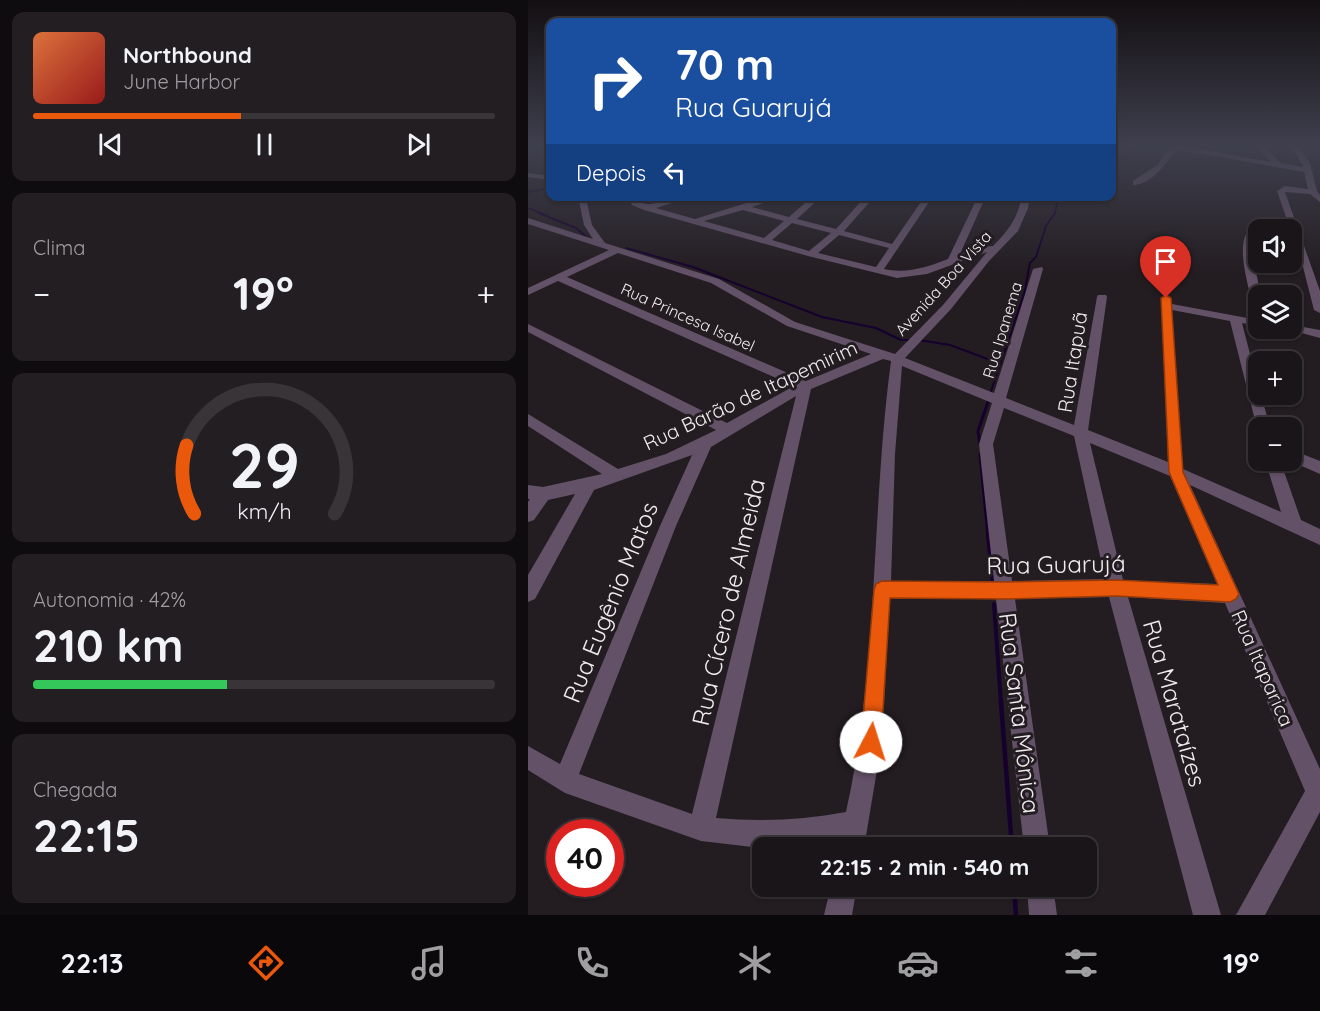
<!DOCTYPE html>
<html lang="pt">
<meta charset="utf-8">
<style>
body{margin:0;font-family:Quicksand,sans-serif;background:#231e22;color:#f1f3f6;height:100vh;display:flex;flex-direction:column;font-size:22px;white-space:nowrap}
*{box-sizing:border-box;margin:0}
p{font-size:20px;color:#9f9fa2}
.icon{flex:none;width:33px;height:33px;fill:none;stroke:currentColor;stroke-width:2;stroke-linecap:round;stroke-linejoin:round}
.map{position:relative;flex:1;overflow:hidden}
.side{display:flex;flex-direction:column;gap:12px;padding:12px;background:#0e0c0e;width:528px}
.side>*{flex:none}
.guide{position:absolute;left:18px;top:18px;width:570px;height:183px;border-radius:12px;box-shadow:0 2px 4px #0004,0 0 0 2px #383438;background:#1a4fa0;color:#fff;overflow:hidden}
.controls{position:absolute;left:720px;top:219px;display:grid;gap:12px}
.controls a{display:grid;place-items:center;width:54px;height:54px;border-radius:12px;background:#1a1519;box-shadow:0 2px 4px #0004,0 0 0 2px #383438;font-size:30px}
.speed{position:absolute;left:18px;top:819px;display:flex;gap:12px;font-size:30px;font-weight:700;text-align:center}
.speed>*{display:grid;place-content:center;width:78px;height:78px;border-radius:50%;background:#1a1519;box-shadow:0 2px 4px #0004,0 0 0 2px #383438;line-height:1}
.speed .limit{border:9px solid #d22;background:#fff;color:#111}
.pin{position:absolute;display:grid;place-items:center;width:51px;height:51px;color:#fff;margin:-62px -26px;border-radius:50% 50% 50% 0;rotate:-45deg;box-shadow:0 0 6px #0007}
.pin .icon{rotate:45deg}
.me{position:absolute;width:66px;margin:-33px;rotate:5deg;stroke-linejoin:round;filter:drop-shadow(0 0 4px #0008)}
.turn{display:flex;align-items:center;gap:21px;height:126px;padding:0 30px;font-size:27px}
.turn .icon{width:78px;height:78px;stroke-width:2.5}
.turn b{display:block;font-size:42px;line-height:51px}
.then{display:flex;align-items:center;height:57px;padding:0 30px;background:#0003;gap:12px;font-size:22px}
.big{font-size:45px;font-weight:800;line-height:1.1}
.side .tile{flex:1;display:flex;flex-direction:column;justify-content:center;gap:9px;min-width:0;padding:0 21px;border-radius:12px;background:#231e22}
.side .dial{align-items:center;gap:0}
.dial svg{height:156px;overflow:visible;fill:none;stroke:#383438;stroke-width:7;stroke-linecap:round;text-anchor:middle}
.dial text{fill:#f1f3f6;stroke:none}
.song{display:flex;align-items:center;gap:18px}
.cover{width:72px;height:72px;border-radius:9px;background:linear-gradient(135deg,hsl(20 70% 55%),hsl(0 70% 35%))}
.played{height:6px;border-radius:3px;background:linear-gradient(90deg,#ea580c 45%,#383438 45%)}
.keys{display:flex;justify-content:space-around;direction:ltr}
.heat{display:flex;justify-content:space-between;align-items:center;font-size:33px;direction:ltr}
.charge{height:9px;border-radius:4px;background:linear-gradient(90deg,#34c759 42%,#383438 0)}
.trip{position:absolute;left:224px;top:837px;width:345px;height:60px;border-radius:12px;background:#1a1519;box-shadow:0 2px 4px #0004,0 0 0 2px #383438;font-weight:800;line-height:60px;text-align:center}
.tabs{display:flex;height:96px;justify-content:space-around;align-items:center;background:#0a080a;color:#9f9fa2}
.tabs .icon{width:42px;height:42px}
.tabs .current{color:#ea580c}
.tabs b{font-size:27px;color:#f1f3f6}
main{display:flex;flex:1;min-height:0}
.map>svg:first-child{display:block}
</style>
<main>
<section class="side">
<div class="tile">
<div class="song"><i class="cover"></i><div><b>Northbound</b><p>June Harbor</p></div></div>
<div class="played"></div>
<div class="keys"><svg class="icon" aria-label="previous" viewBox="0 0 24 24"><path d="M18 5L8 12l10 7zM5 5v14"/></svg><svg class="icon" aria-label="pause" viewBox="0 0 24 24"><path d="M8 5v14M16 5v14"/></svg><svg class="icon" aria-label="next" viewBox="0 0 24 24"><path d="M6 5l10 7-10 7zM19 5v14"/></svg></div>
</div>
<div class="tile"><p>Clima</p>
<div class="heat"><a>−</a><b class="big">19°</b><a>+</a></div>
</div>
<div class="tile dial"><svg viewBox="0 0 100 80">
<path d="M14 69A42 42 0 1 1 86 69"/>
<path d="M14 69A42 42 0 0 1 10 34" stroke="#ea580c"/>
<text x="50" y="56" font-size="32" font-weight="700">29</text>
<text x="50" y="72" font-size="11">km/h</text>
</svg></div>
<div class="tile"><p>Autonomia · 42%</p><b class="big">210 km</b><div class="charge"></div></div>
<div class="tile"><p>Chegada</p><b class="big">22:15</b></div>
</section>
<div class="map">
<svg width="792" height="915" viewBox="0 0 792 915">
<rect width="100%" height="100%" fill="#231c21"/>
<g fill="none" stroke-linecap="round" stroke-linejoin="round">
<!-- stream-far4 -->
<g stroke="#15002e" stroke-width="1.5">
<path d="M584,159H598L605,147"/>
<path d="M0,192L22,188"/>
<path d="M0,208L15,214"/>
<path d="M527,214L530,196"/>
</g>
<!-- stream-far3 -->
<g stroke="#15002e" stroke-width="2">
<path d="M11,213L48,228L61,239"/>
<path d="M98,248L165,267L294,317L348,328L373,340H382"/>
<path d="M391,340L422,345L473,364"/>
<path d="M459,403L496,294L502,263L508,257L518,226L527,213"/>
</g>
<!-- stream-far2 -->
<g stroke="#15002e" stroke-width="3">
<path d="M452,444L450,431L460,402"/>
<path d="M452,454L460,536"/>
</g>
<!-- stream-far1 -->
<g stroke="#15002e" stroke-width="4">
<path d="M460,535L465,584"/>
<path d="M466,604L473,704"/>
</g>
<!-- stream -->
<g stroke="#15002e" stroke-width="4.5">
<path d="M473,702L484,848"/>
<path d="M486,886L488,915"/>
</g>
<!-- minor -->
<g fill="#635167" fill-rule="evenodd">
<path d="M642,147H660L743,162L729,147H736L753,163L775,167L764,147H771L782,163L789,191L792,195V202L782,194L757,192L792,291V313L786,310L774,263L749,191L757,186L780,189L776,172L648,149C639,163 623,185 605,185V181L629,165Z"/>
<path d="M0,173L22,176V180L0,177Z"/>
<path d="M50,196H90L59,203L64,225L77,243L191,279L267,322L367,354L415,305L459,252L399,274L369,278L280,256L116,210L104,205L99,196H107C117,213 137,198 151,196C156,196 161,196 166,196L128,208L167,219L241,196H255L224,207L261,217L285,196H294L269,219L308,229L338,196H347L316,231L364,244L397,196H405L356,269C379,274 399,267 420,259L450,196H458L432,254L452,247L465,246C480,231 490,218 494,196H502L500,208L490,231L461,261L423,309L377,358L466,393L505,269L514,267L515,269L478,398L546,425L569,297L570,295H578L579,297L560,430L640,462L633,298L638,295L643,298L644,304L730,320V326L714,323L730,385V394H733L742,428H730V432L702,321L644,310L655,469L753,512L737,460H752L773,520L792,529V545L662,485L792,769V812L737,915H708L777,791L697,603L600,597L693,915H665L581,597L487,599L522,848H496L468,599H362L354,740L336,848H310L313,837L278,844L224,847L173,841L37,793L0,770V746L32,764L132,526L164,455L66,490L7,599L0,602V575L47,494L20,500L6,520L0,522V502L2,499H0V485L15,487L74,474L0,426V414L90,469L138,454L188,430L0,332V324L199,423L266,386L30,281L0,295V288L81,250L0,224V218L65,239L56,225ZM215,210L256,221L236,238L176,221ZM264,223L303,233L281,251L244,240ZM311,235L361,248L348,267L290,253ZM90,253L183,283L259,326L343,354L278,381L39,277ZM355,359L363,361C343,511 351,664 318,812C274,820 233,822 188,818L283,389ZM374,366L464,403L451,444L466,581H363L367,454ZM268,396L164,814L51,774L148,526L183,447ZM476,408L546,436L577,579L484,581L465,444ZM562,443L642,476L689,584L595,580Z"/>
<path d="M724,228L728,231L723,248L733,296H730V309L725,306C721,288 705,238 724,228Z"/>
<path d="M764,325L792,330V338L755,328H764Z"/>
<path d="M764,450L792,461V474L760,460H764Z"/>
<path d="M303,886H329L324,915H296Z"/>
<path d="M499,886H525L529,915H501Z"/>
</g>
</g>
<!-- sky -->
<linearGradient id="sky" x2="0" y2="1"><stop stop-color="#130f12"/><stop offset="0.53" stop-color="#3f404e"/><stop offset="1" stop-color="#3f404e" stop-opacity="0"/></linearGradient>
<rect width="792" height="275" fill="url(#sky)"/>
<!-- route -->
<path fill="#ea580c" stroke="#983908" stroke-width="1.5" d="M638,295L643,298L655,472L711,594L708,599L702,602L588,596L477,599L362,598L353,742L350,750L343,753L336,750L333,742L346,590L348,584L354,581L477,582L588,580L690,585L641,472L633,298Z"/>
<g text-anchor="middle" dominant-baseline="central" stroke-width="6" stroke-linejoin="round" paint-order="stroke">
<!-- far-street labels -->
<g font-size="16" fill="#f0ebee" stroke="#231c21">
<text transform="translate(415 283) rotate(-48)">Avenida Boa Vista</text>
<text transform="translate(160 317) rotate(24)">Rua Princesa Isabel</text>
<text transform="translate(474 330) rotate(-73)">Rua Ipanema</text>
</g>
<!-- street labels -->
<g font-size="20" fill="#f0ebee" stroke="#231c21">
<text transform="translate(544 362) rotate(-81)">Rua Itapuã</text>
<text transform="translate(222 395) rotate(-25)">Rua Barão de Itapemirim</text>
<text transform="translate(735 668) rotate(66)">Rua Itaparica</text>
</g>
<!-- near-street labels -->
<g font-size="24" fill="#f0ebee" stroke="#231c21">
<text transform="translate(528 564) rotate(-1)">Rua Guarujá</text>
<text transform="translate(82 602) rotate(-68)">Rua Eugênio Matos</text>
<text transform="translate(200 602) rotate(-77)">Rua Cícero de Almeida</text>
<text transform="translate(647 703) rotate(74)">Rua Marataízes</text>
<text transform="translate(492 713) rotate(83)">Rua Santa Mônica</text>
</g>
</g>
</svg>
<div class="controls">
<a><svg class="icon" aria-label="sound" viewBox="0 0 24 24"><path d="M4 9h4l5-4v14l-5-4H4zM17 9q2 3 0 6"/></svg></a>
<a><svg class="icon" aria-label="layers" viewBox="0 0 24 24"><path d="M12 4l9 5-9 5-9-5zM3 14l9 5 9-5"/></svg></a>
<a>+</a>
<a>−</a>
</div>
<div class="speed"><div class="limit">40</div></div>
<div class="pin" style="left:638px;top:298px;background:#d93025"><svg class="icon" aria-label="arrive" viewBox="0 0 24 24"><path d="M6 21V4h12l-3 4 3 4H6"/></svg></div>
<svg class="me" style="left:343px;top:742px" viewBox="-20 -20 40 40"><circle r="19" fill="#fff"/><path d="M0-13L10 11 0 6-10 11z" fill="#ea580c"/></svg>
<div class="trip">22:15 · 2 min · 540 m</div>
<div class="guide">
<div class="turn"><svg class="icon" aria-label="right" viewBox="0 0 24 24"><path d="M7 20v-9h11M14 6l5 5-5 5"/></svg><div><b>70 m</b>Rua Guarujá</div></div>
<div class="then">Depois<svg class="icon" aria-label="left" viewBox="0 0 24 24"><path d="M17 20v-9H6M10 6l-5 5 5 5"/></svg></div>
</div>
</div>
</main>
<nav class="tabs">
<b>22:13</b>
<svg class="icon current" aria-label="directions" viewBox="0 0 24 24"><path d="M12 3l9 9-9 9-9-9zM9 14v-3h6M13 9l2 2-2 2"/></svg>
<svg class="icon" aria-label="music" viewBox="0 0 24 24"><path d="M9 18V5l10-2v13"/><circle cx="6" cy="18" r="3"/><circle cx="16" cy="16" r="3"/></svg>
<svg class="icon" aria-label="phone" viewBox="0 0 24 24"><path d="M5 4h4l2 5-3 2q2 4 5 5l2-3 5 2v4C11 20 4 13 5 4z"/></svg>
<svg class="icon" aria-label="climate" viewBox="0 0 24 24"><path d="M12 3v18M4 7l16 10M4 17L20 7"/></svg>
<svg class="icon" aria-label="car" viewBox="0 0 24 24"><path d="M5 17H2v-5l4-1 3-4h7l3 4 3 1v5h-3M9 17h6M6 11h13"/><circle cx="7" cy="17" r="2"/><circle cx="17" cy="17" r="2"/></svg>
<svg class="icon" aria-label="filters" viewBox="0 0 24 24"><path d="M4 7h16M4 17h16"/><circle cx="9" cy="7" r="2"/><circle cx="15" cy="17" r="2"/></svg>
<b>19°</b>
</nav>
